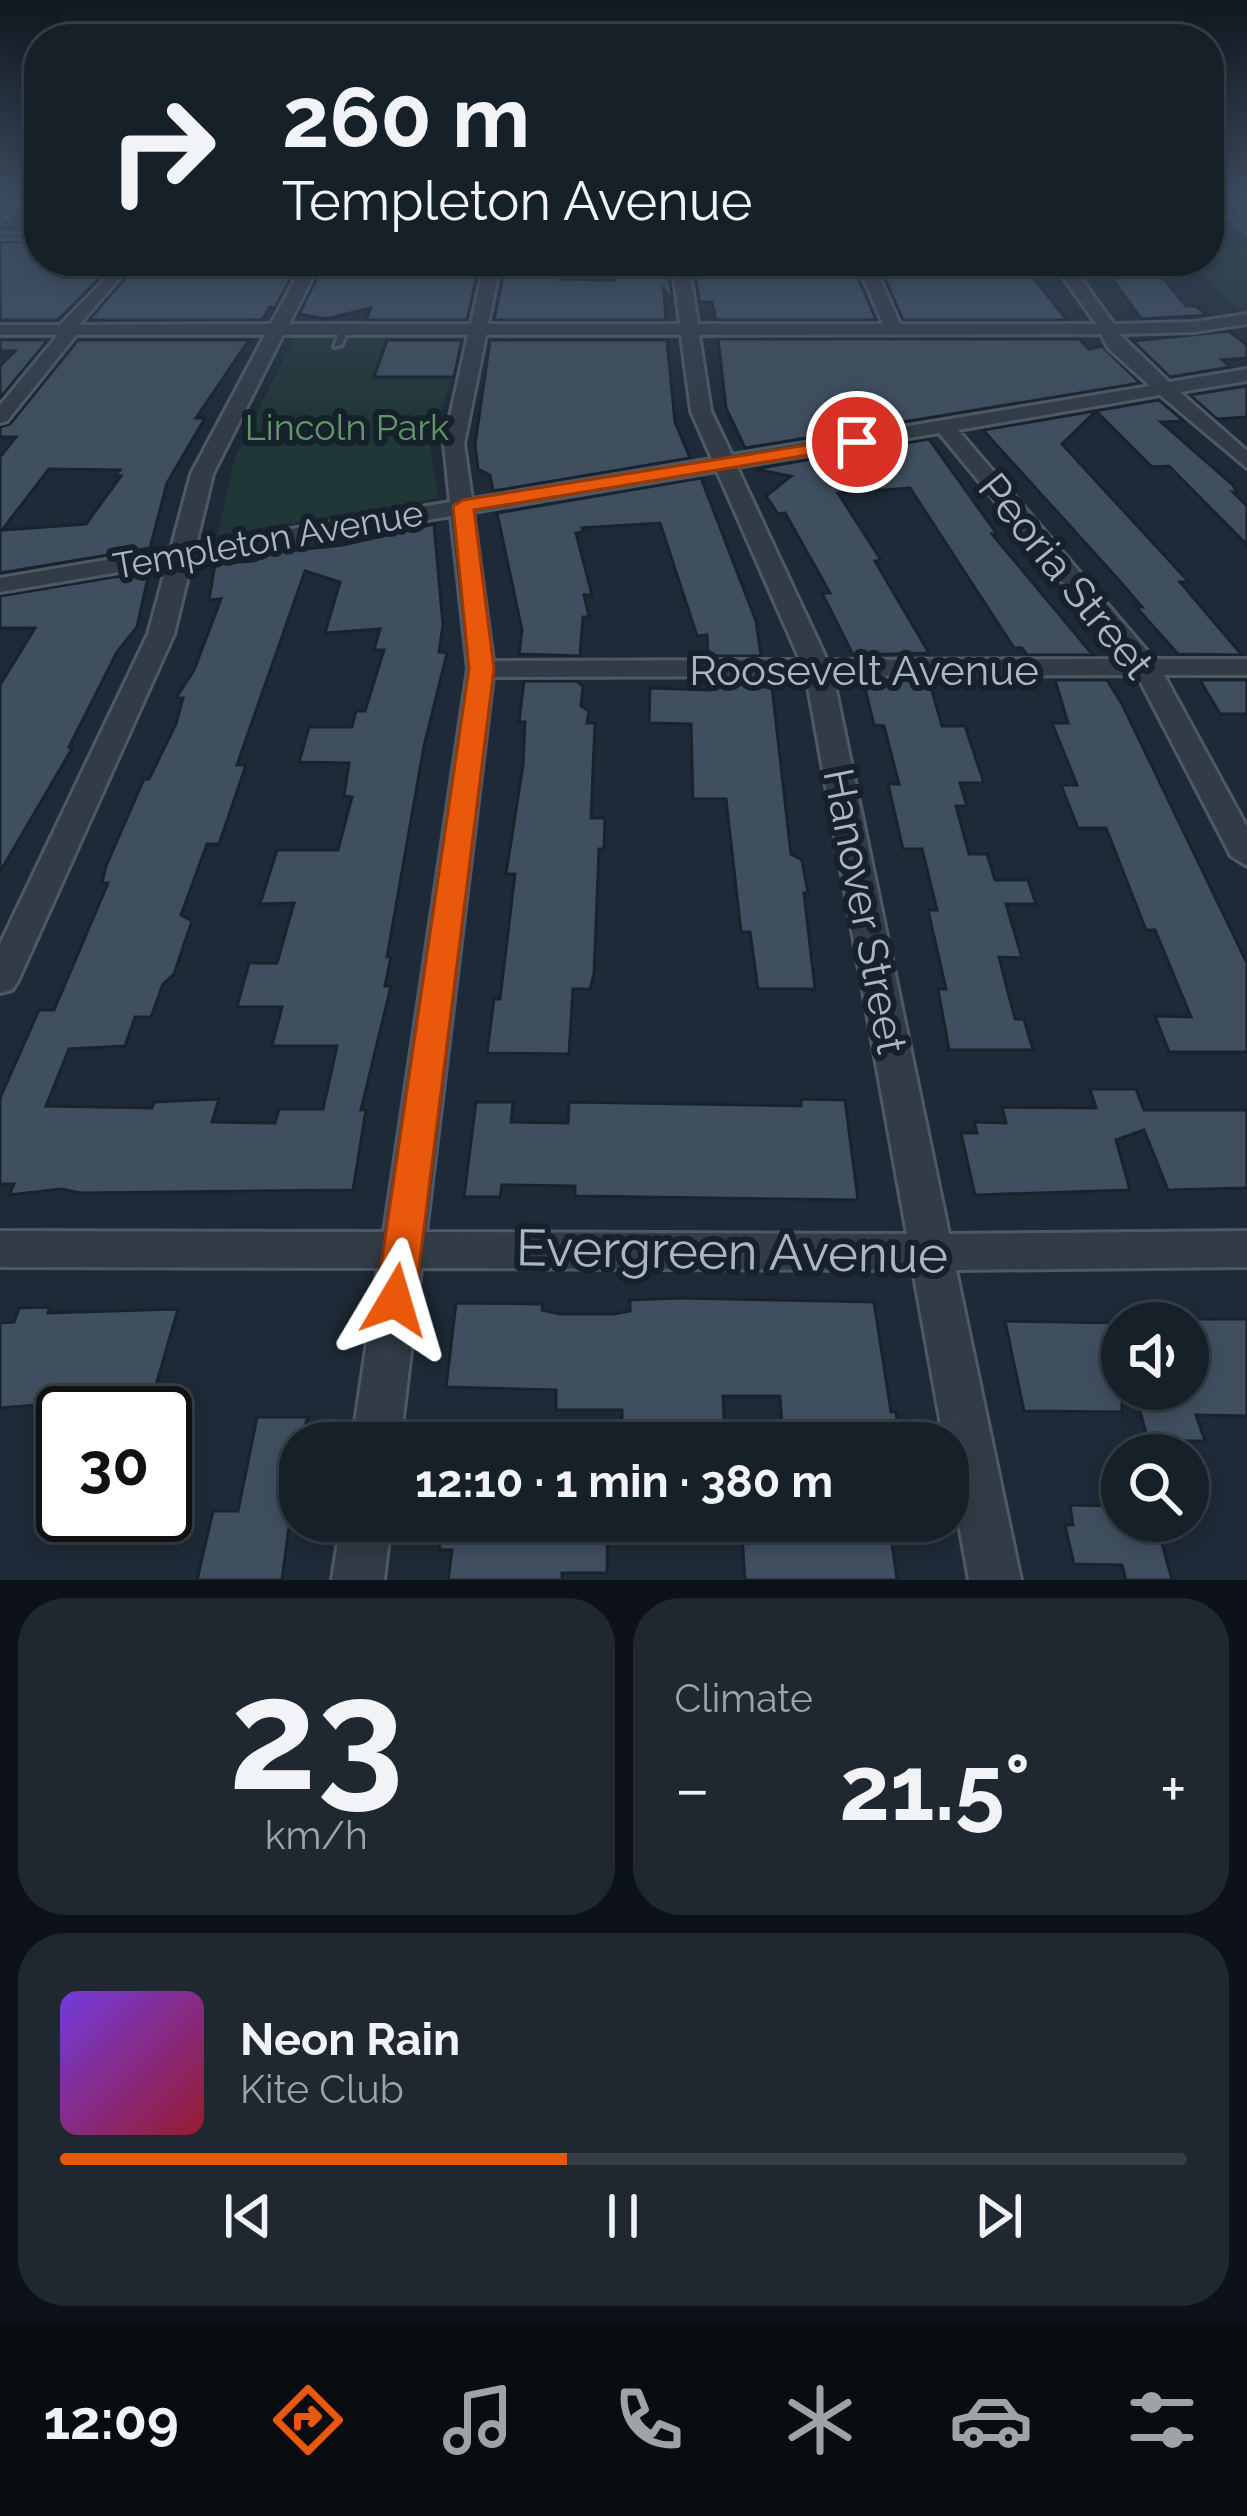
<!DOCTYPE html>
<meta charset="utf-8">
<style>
body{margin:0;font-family:Raleway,sans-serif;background:#1f2831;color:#f1f3f6;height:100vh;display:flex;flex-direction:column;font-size:45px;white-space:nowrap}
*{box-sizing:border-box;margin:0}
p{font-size:39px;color:#9ea3a8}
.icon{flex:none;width:66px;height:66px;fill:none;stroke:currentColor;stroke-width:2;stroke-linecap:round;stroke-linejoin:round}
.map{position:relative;height:1580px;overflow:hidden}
.panel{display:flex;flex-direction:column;gap:18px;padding:18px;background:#0c1217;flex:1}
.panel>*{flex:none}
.banner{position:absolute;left:24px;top:24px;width:1200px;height:252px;border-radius:48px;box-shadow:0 6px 18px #0003,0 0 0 3px #353e46;background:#162029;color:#f1f3f6;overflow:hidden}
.buttons{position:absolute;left:1101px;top:1302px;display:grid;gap:24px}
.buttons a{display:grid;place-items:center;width:108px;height:108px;border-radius:50%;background:#162029;box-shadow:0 6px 18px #0003,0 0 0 3px #353e46;font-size:60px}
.speed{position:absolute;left:36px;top:1386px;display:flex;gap:24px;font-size:60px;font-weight:700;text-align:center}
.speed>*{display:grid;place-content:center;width:156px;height:156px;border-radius:50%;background:#162029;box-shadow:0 6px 18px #0003,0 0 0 3px #353e46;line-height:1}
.speed .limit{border:6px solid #111;border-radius:18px;background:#fff;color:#111}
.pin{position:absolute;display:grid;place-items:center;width:102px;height:102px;color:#fff;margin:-51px;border:6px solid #fff;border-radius:50%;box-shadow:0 3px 12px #0007}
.me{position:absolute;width:132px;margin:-66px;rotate:7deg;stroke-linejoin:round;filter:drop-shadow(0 0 9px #0008)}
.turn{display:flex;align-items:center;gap:42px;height:252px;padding:0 60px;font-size:54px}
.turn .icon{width:156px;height:156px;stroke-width:2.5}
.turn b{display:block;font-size:84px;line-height:102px}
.big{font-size:90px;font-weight:700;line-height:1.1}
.panel .tile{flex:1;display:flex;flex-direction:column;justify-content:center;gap:18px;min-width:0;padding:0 42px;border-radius:48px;background:#1f2831}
.panel .dial{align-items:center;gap:0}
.dial b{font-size:156px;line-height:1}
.song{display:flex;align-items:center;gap:36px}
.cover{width:144px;height:144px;border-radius:18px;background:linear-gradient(135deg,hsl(260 70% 55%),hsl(350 70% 35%))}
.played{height:12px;border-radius:6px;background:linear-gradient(90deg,#ea580c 45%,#353e46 45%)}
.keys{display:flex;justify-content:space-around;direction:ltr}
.heat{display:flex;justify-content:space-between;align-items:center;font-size:66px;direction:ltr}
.panel .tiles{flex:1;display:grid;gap:18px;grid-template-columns:1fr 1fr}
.tile:last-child{grid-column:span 2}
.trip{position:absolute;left:279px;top:1422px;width:690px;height:120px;border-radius:48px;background:#162029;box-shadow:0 6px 18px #0003,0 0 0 3px #353e46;font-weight:700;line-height:120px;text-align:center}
.dock{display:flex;height:192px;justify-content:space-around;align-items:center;background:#090d10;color:#9ea3a8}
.dock .icon{width:84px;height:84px}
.dock .selected{color:#ea580c}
.dock b{font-size:54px;color:#f1f3f6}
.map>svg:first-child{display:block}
</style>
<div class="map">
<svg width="1247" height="1580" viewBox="0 0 1247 1580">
<rect width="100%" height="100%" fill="#1e2a37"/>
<!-- green -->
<g fill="#203738">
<path d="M1209,249L1247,250V313L1241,314L1192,261H1209Z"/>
<path d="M294,338H464L430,447L439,498L218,535L234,460Z"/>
</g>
<!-- building -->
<g fill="#404f5f" stroke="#19232d" stroke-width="3" fill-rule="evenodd">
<path d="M0,242H39L35,261H113L109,265H113L58,320H0Z"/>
<path d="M233,261H300L275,308L270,307L262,320H89L126,277L118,265H230Z"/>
<path d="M325,261H474L469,277L477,275L467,320H366L371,308L326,319L299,314Z"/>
<path d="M518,261H561V279L614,280L619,261H656L661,275H669L673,302L664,290L666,320H494L505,266Z"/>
<path d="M733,261H821L824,270H855L876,320H716L712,302H699L695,274L734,270Z"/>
<path d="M889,261H1020L1067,320H903L881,270H892Z"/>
<path d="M1099,261L1143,262L1156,269L1186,306H1196L1208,315L1141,319Z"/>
<path d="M1229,331L1247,345V358L1222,360L1231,367L1170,377L1133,341Z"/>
<path d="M718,339H1079L1089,349L1102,346L1140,383L745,448L726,408Z"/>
<path d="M0,340H48L0,398V366L15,351H0Z"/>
<path d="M78,340H249L196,418H205L167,483L150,548L0,573V457L16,437H0V427L10,424ZM49,469L120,470L115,476H121L86,524L2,530Z"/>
<path d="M387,340H462L454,377H374Z"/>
<path d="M490,340H667L675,422L690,458L493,491L490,475L478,469L475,445Z"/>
<path d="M1247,386V417L1217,419L1190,395Z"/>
<path d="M1159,400L1184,421L1161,422L1233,485L1237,492H1233L1247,506V545L1169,466L1152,467L1096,411L1062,444L1189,582H1180L1242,655L1178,654L1136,607H1142L1117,578L983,430Z"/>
<path d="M929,439L997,534H992L1093,655H1027L1022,648H1014L910,488L838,493L881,560L875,561L929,653L853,655L822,593H830L785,513L778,514L766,496L791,476L754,469Z"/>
<path d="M701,478L756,621L761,656H708L707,635L697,636L660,523L582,528L583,532L576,533L592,595H584L589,617H583L580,656L519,654L522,630L497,513Z"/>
<path d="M434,524L443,625L439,652L447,653L424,746L387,957H391L385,986H391L361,1110H366L353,1190L81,1193L61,1189L9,1195L14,1184H0V1098L39,1010H54L108,883H102L106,866L144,779H149L176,724L183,698H176L194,670L221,599L209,600L215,564L253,561L262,558L258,554L343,545ZM305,571L340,582L325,633L380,629L374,650H384L365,711H356L352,727H309L299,762L349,763L344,796L352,797L338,850H277L260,904L294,903L277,963H249L237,1007H282L272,1046H337L323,1109H279L275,1123L212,1122L219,1099L154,1102L152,1108L46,1106L69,1049L125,1046L135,1017H151L163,984L174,974L192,921L181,915L207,844H219L246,765H237Z"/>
<path d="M144,572L148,577L137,627L117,652L69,747H73L0,872V685L35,628H0V596Z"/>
<path d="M863,680H929L942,726H965L984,783H960L967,806H956L969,854H987L995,880H1028L1036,904H1006L1022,958L999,957L1015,1019H1024L1033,1050H949L938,989H946L928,910H937L922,849H903L888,784H899L884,726L874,725Z"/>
<path d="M1055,680H1107L1122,704L1247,963V1052H1169L1155,1016L1191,1017L1155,930H1146L1106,828H1078L1061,785H1077L1052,723H1068Z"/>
<path d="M1200,680H1247V714H1220Z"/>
<path d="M524,681H577L583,686L581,706L589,711L587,723H595L591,818H605L604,849H599L594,974L590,989H573L569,1054L487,1053L494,999H500L515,874H506L523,765L525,722H519Z"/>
<path d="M709,681H764L765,687H772L791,854L802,860L808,893H804L815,989H758L750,932H741L726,799H693L691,724L649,723L650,688L710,690Z"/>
<path d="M1090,1089H1136L1144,1110H1247V1188L1168,1190L1144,1130L1116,1140L1130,1190L975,1195L961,1133H977L974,1122L1006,1123L1002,1107L1096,1108Z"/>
<path d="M801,1099L845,1100L858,1200L575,1196V1186L502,1185L500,1197H464L476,1102H513L511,1122L568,1123L569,1102L801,1106Z"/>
<path d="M680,1298L874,1302L891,1412H896L900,1443H816L814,1427H782L780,1396H723L725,1443H629V1437H622V1410H556V1390L446,1387L456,1303L543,1304L542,1310L560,1314H614L630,1311V1300Z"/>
<path d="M50,1307L48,1313L178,1309L148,1413H106L110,1399L0,1408V1323L14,1322L19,1308Z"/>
<path d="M1188,1319H1247V1416L1196,1415L1205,1441H1148L1134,1389H1188Z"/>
<path d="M1005,1321L1122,1323V1412L1024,1411Z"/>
<path d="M257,1417H308L300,1443L282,1580H197L213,1511H238Z"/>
<path d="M1070,1505L1122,1506V1521H1156L1172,1580H1126L1122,1565L1074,1564L1065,1525H1073Z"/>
<path d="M454,1521H608L607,1573H562V1580H448L452,1550H439L442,1524Z"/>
<path d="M741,1521H889L897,1580H745Z"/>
</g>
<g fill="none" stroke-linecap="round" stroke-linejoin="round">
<!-- lane casing -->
<g stroke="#4f5966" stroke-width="6">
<g id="lane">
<rect x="0" y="234" width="39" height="4"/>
<path d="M344,327L348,330L342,345L334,347L340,330Z"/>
</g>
</g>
<!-- street casing -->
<g stroke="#4f5966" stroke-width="6">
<g id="street">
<path d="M1210,199H1225L1247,220V232Z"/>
<path d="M305,261H321L289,324H471L485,261H501L488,324H680L672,261H688L698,324H883L856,261H872L900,324H1096L1052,261H1068L1114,324L1194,322L1247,314V324L1194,332L1119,334L1169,382L1247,369V381L1180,392L1247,451V468L1160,395L958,430L1154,659H1247V675H1164L1247,827V866L1231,856L1137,675L833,676L949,1234L1247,1231V1267L956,1270L1021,1580H969L913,1270L421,1268L400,1443H352L378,1268L0,1267V1231L384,1232L468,669L451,516L192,560L174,634L18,981L12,990L0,993V944L148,634L167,564L0,592V578L171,549L191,474L265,335H76L7,421L0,423V405L58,335H0V325H60L115,269L123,274L79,325L271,324ZM1101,334L1108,348L1150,386L732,455L711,411L699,335ZM283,335H468L444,444L450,502L196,545L213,474ZM486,335H681L691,411L712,459L472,499L464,444ZM939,433L1126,659L827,660L737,467ZM717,471L800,660L493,661L473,512ZM806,676L907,1234L426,1232L493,677Z"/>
<path d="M341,1521H391L384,1580H332Z"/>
</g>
</g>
<!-- secondary casing -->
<g stroke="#4f5966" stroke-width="6">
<path id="secondary" d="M7,199H29L0,221V205Z"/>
</g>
<!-- lane -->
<use href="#lane" fill="#313c47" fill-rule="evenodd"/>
<!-- street -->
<use href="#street" fill="#313c47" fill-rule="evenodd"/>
<!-- secondary -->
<use href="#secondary" fill="#3f4b5a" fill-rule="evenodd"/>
</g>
<!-- sky -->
<linearGradient id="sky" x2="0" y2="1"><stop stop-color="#10171e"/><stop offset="0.47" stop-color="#3b4a5e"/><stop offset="1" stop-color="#3b4a5e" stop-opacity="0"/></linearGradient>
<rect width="1247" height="420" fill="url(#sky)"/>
<!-- route -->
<path fill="#ea580c" stroke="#983908" stroke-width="3" d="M857,437L863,439V446L474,510L494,669L415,1300L409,1312L395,1317L381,1312L376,1300L469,669L453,506L463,500Z"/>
<g text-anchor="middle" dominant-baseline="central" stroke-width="12" stroke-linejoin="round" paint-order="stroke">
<!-- far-park labels -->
<g font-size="36" fill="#61966a" stroke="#17212b">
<text x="347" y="427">Lincoln Park</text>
</g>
<!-- far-street labels -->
<g font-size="36" fill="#abb6c5" stroke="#17212b">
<text transform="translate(268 539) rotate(-10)">Templeton Avenue</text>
</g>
<!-- street labels -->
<g font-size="42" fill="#abb6c5" stroke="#17212b">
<text transform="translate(1066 576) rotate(51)">Peoria Street</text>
<text x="864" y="670">Roosevelt Avenue</text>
<text transform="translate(865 911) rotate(79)">Hanover Street</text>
</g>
<!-- near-street labels -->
<g font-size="51" fill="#abb6c5" stroke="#17212b">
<text transform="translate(732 1251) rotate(1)">Evergreen Avenue</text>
</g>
</g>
</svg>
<div class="buttons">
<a><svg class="icon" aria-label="sound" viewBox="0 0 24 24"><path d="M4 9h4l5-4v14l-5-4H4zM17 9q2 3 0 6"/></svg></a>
<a><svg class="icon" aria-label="search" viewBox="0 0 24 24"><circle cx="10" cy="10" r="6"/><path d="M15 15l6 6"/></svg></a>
</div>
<div class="speed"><div class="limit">30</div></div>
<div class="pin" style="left:857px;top:442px;background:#d93025"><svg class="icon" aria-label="arrive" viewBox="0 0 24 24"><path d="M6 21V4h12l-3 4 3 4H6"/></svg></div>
<svg class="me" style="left:395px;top:1300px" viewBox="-20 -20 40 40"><path d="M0-17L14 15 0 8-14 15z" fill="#ea580c" stroke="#fff" stroke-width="4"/></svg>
<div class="trip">12:10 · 1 min · 380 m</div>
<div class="banner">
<div class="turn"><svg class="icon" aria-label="right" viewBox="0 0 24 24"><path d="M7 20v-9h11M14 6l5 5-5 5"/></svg><div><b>260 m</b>Templeton Avenue</div></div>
</div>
</div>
<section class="panel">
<div class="tiles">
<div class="tile dial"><b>23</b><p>km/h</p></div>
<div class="tile"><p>Climate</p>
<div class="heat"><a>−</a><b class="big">21.5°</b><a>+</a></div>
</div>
<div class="tile">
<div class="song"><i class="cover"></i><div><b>Neon Rain</b><p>Kite Club</p></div></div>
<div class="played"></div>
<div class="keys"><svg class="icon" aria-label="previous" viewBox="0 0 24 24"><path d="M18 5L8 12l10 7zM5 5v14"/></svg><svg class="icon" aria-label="pause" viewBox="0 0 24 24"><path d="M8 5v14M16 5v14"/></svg><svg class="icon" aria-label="next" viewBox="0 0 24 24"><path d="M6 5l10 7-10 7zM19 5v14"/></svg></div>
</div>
</div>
</section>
<nav class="dock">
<b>12:09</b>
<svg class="icon selected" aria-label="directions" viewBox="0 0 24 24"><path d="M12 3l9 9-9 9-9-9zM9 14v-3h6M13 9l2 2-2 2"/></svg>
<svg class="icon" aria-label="music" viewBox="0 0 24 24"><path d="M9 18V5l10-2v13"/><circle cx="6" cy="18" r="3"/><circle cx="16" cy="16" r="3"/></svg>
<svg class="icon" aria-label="phone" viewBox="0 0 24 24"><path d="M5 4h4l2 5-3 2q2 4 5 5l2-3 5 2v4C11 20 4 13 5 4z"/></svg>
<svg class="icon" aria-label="climate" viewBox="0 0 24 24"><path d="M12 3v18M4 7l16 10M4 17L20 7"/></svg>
<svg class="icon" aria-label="car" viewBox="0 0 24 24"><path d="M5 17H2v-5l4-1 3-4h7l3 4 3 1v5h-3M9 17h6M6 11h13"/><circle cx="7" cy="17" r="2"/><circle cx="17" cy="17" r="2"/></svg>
<svg class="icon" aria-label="filters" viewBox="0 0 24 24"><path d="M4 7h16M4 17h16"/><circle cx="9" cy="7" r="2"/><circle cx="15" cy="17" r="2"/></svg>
</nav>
